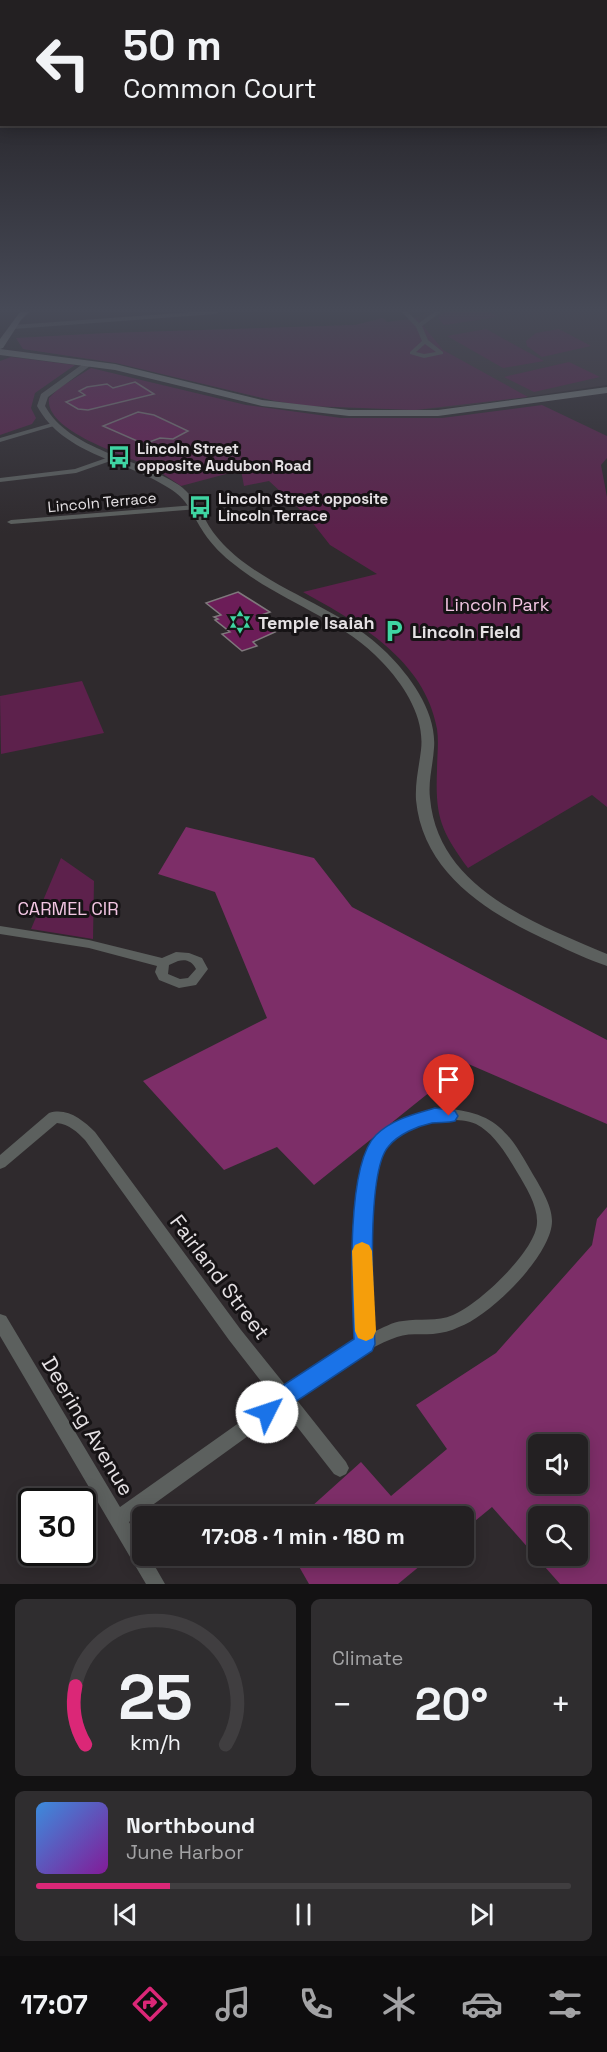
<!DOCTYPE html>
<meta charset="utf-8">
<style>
body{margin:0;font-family:"Space Grotesk",sans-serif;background:#2f2d2f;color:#f1f3f6;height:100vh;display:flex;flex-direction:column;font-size:22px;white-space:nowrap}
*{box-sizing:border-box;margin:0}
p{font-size:20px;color:#a3a3a5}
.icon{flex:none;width:33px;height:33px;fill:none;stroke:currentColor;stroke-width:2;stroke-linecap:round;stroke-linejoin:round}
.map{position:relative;height:1584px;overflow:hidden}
.drawer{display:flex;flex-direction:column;gap:15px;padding:15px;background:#131213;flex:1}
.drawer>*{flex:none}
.guide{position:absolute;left:0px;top:0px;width:608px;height:126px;box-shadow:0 3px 15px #0003,0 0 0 2px #403e40;background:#232022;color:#f1f3f6;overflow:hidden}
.controls{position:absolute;left:528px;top:1434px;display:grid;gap:12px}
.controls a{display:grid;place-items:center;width:60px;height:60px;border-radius:9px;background:#232022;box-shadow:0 3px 15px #0003,0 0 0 2px #403e40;font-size:30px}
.speed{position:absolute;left:18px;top:1488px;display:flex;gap:12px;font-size:30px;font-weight:700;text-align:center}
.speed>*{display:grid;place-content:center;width:78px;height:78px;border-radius:50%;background:#232022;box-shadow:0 3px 15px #0003,0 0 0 2px #403e40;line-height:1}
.speed .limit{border:3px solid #111;border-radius:9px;background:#fff;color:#111}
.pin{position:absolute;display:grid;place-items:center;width:51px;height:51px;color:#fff;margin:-62px -26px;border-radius:50% 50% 50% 0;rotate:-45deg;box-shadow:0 0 6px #0007}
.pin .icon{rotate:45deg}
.me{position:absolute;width:66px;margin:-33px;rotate:49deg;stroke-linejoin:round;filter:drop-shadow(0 0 4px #0008)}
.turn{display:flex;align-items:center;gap:21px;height:126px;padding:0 24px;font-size:27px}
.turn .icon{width:78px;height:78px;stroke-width:2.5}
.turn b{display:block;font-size:42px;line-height:51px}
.big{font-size:45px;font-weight:700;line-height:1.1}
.drawer .widget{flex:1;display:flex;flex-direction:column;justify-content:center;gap:9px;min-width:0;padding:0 21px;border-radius:9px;background:#2f2d2f}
.drawer .dial{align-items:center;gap:0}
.dial svg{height:156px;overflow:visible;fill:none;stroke:#403e40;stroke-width:7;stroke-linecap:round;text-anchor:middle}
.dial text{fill:#f1f3f6;stroke:none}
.song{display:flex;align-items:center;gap:18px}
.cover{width:72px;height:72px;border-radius:9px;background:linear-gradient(135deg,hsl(210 70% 55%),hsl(290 70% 35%))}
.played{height:6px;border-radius:3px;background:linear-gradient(90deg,#db2777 25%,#403e40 25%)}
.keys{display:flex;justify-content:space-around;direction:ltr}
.heat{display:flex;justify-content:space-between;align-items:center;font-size:33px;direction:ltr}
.drawer .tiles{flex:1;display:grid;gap:15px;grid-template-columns:1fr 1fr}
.widget:last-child{grid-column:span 2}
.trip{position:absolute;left:132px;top:1506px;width:342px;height:60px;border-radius:9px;background:#232022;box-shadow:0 3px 15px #0003,0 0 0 2px #403e40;font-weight:700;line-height:60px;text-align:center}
.tabs{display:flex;height:96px;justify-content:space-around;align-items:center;background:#0e0d0e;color:#a3a3a5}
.tabs .icon{width:42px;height:42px}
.tabs .selected{color:#db2777}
.tabs b{font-size:27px;color:#f1f3f6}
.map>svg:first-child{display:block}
</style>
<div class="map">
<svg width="607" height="1584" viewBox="0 0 607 1584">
<rect width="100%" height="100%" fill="#2f2a2d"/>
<!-- built -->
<path fill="#3d3339" d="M429,312H607V385L463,406L415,410L309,406L275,401L116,363L23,349L16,338L108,333L355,325L383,318L387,322H403Z"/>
<!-- green -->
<g fill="#5d214c">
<path d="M444,312H489L498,317L444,325L438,318Z"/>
<path d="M383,318L387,322L417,318L443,350L528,397L415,410L309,406L275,401L116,363L23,349L16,338L108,333L355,325Z"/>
<path d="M486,329L544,361L503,368L447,336Z"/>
<path d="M559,329L591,346L542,357L527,346L526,341L536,333Z"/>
<path d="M11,357L75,365L35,393L31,408L36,418L32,424L0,435V361Z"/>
<path d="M569,362L600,377L534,392L504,377Z"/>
<path d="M91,368L246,405L341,418H442L542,405L607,436V458L601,465L607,497V807L592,795L468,868C441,831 435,817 437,770C437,757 439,742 437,729C425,660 359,623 303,592L377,574L330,545L308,517L269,481L244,486L241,470L181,486C173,481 165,475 157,470C132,457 44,433 49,398L59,388Z"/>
<path d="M82,681L104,733L1,754L0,696Z"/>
<path d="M61,858L94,881L93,939L31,929Z"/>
</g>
<!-- forest -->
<g fill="#7d2e68" fill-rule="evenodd">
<path d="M186,827L314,858L352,907L607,1040V1124L466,1063L314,1185L277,1147L224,1170L143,1081L267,1018L215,892L158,874Z"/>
<path d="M607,1207V1584H560L492,1507L464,1530V1516H301L361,1462L391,1496L447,1449L416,1405L496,1353L592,1245L597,1219ZM538,1444H578V1484H538ZM538,1516H578V1556H538Z"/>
<path d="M293,1556H432L398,1584H309Z"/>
</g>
<!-- building -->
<g fill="#6c1d58" stroke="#7f787c" stroke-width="1.5">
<path d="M135,382L154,394L88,410L78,409L66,402L85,395L79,391L87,387L107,384L113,388Z"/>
<path d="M138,412L154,415L188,431L173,439L160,438L144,444L103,426Z"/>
<path d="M238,592L270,612L256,617L275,632L253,642L257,646L242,651L222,634L230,632L215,620L218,619L214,617L221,615L206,603Z"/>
</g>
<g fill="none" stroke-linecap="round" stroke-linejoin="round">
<!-- minor -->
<g fill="#5c605e" fill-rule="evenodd">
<path d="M193,312H219L216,314L13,329L10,327L13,325Z"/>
<path d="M402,312H408L419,323L434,312H441L422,326L428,340L443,352V354L424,358L410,354V352L422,341L416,327ZM425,344L436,352L424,354L416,352Z"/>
<path d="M52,423L55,425L54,426L0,442V438Z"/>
<path d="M112,456L119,458L76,473L0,482V478L75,469Z"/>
<path d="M195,505H198V509L11,524L7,522L11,520Z"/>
<path d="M0,926L89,940L162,958L176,952L189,953L202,958L208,969L196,985L179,988L159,980L155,972L157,966L89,948L0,934ZM178,961C186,959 192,961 196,969L188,978L180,979L168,974L169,965Z"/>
<path d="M449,1109C495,1113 509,1132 531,1171C539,1185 552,1204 552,1221C552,1255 490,1316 459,1327C451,1331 442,1333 433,1334C421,1335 408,1333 397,1337C362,1349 326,1378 296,1399L346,1462L349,1468L346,1474L340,1477L334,1474L284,1410L129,1522L142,1544V1556H149L165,1584H146L0,1336V1314L6,1316L120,1507L274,1398L229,1340L85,1140C77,1132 69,1124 57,1123L5,1167L0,1169V1155L49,1113C67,1107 83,1120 95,1132L241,1330L286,1386L357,1340C357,1316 353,1291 353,1267C353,1247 358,1227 359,1207C360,1195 359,1182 361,1170C370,1128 411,1112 449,1109ZM449,1120C458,1120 467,1120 476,1124C494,1133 507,1155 517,1172C526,1187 538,1206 537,1223C536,1251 478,1305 453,1315C437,1322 420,1318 403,1321C392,1322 383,1328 373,1332L369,1258L377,1164C390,1134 417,1123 449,1120Z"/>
</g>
<!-- tertiary -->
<path fill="#5c605e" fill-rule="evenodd" d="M87,361L94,363L48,397L45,406C70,451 137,457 179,485C197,498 201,515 213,532C221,543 232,553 242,561C288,596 346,612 387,653C411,677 437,713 434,748C433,765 428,781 430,798C438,889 535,923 607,954V966C589,960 570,951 553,943C491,915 423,875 416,800C415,782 419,767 421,750C425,717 404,685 382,662C341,618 281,602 235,565C223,556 212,545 204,533C193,517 189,501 172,490C128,460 64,456 37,406L41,394Z"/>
<!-- secondary -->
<g fill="#777d7a" fill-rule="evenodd">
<path d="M20,312H29L21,320L3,348L0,349V339Z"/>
<path d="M0,349L115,364L262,400L349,410H438L607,387V393L438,416H349L262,406L115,370L0,355Z"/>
</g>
</g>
<!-- sky -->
<linearGradient id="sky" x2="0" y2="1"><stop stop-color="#1a1719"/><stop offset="0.58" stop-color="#474a57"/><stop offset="1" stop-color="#474a57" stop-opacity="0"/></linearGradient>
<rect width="607" height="534" fill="url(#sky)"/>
<!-- route -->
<path fill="#1a73e8" stroke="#114b97" stroke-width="1.5" d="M435,1108L455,1111L458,1116L455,1121C448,1123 440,1122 432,1123C418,1126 398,1134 388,1147C366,1173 373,1306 375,1344L372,1351L295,1402C291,1412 277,1419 267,1423L259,1420L256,1412C260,1402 272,1400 276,1390L354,1339C352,1295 345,1165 376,1135C392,1119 415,1114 435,1108Z"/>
<!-- slow -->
<path fill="#f59e0b" d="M362,1242L369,1245L372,1251L376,1331L373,1338L366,1341L358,1338L355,1331L352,1251L355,1245Z"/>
<!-- icons -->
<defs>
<g id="bus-bare" transform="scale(1.8)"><path d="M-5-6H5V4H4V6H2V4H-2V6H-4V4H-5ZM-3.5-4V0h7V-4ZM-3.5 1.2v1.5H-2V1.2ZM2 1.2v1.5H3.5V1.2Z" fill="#3fd4a2" stroke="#161315" stroke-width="2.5" paint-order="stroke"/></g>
<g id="synagogue-bare" transform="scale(1.8)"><path d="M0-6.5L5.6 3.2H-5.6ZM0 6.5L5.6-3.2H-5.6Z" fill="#3fd4a2" stroke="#161315" stroke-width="2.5" paint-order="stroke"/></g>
<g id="parking-bare" transform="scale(1.8)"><path d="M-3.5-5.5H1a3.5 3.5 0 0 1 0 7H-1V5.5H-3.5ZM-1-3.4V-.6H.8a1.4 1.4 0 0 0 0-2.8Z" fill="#3fd4a2" stroke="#161315" stroke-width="2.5" paint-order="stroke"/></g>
</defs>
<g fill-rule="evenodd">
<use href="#bus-bare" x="119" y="457"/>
<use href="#bus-bare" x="200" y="507"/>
<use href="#synagogue-bare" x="240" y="622"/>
<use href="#parking-bare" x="394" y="631"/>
</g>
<g text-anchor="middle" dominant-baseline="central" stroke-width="6" stroke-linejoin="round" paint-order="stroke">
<!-- far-poi labels -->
<g font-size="15" font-weight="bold" fill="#e5e1e4" stroke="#161315" text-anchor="start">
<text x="137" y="448">Lincoln Street<tspan x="137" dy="17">opposite Audubon Road</tspan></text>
<text x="218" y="498">Lincoln Street opposite<tspan x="218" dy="17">Lincoln Terrace</tspan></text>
</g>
<!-- far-street labels -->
<g font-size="15" fill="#e5e1e4" stroke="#161315">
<text transform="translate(102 502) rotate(-5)">Lincoln Terrace</text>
</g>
<!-- park labels -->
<g font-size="18" fill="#f3c6e3" stroke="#161315">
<text x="497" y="604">Lincoln Park</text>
<text x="68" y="908">CARMEL CIR</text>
</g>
<!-- poi labels -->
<g font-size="18" font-weight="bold" fill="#e5e1e4" stroke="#161315" text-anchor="start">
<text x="258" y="622">Temple Isaiah</text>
<text x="412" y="631">Lincoln Field</text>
</g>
<!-- near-street labels -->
<g font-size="21" fill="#e5e1e4" stroke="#161315">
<text transform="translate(220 1277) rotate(53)">Fairland Street</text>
<text transform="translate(88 1426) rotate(59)">Deering Avenue</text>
</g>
</g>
</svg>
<div class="controls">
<a><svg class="icon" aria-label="sound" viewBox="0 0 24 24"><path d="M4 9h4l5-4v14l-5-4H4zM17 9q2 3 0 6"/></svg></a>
<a><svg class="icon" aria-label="search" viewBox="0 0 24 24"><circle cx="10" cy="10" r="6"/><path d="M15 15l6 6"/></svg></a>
</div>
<div class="speed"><div class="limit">30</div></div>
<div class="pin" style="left:449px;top:1116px;background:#d93025"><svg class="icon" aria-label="arrive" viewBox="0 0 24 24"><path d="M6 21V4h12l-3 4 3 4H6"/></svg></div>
<svg class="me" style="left:267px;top:1412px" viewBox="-20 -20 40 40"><circle r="19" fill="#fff"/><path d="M0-13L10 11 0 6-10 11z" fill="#1a73e8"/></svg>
<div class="trip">17:08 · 1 min · 180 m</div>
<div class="guide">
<div class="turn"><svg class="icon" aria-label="left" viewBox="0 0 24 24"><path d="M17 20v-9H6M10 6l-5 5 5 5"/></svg><div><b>50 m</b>Common Court</div></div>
</div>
</div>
<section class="drawer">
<div class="tiles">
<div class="widget dial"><svg viewBox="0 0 100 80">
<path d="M14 69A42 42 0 1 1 86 69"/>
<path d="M14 69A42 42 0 0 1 9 39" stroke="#db2777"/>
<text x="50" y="56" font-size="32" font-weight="700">25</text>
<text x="50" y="72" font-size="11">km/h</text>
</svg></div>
<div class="widget"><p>Climate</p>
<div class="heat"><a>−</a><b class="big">20°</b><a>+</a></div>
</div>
<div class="widget">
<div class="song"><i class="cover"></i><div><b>Northbound</b><p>June Harbor</p></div></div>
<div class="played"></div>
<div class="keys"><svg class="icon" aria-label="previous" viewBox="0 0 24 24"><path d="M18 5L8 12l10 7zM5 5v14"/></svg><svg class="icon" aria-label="pause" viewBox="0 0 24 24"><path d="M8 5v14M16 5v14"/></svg><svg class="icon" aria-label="next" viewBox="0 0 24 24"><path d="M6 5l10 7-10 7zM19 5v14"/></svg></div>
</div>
</div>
</section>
<nav class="tabs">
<b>17:07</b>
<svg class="icon selected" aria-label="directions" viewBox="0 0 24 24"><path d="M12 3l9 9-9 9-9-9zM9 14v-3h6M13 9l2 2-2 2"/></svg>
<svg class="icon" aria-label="music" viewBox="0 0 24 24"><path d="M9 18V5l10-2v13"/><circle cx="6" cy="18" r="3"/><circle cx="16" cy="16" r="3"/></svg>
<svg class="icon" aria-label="phone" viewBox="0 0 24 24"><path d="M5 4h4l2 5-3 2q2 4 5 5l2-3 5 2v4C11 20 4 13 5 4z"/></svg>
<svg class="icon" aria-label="climate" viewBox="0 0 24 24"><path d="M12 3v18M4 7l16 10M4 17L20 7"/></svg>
<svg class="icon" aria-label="car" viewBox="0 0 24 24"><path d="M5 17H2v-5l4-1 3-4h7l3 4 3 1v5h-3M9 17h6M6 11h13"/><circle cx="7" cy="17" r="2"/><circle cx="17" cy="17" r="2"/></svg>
<svg class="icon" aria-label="filters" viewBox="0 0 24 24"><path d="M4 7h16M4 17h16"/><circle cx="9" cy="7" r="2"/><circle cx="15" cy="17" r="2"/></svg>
</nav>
